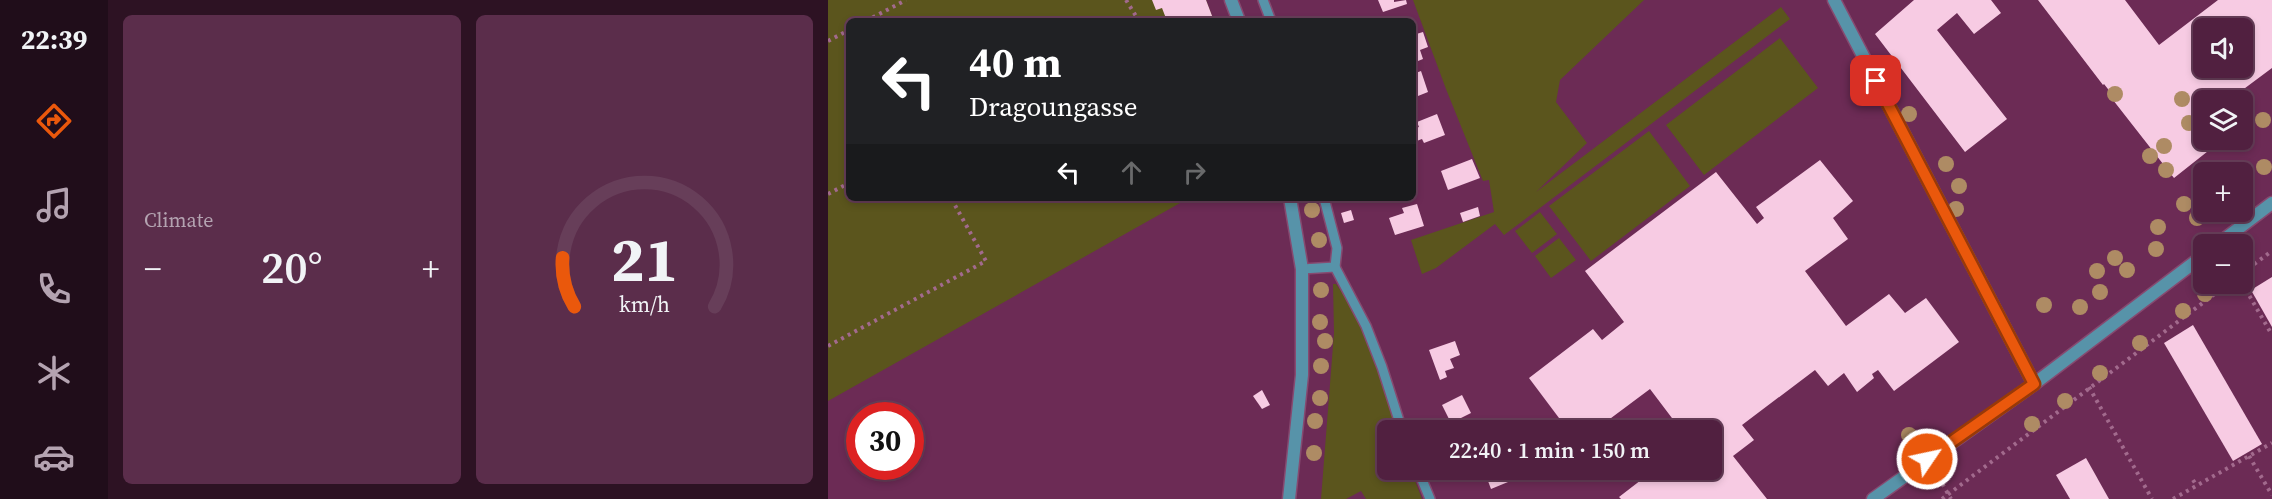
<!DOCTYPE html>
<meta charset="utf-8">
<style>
body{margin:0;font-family:"Source Serif 4",serif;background:#5b2d4b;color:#f1f3f6;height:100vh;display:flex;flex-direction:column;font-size:22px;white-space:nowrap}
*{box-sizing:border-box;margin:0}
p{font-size:20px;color:#b4a3b1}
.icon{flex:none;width:33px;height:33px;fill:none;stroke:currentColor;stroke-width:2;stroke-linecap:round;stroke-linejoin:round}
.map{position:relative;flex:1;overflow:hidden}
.sheet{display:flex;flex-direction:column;gap:15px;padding:15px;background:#2d1223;width:720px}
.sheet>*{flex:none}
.top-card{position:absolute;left:18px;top:18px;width:570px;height:183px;border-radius:9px;box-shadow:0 3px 9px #0003,0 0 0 2px #673e59;background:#202124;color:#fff;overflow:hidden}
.fabs{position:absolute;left:1365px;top:18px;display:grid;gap:12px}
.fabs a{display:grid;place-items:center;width:60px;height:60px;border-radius:9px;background:#512040;box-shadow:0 3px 9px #0003,0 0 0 2px #673e59;font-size:30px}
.speed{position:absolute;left:18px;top:402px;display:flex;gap:12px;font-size:30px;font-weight:700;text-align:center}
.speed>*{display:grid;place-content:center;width:78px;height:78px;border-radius:50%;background:#512040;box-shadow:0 3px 9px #0003,0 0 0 2px #673e59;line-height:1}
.speed .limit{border:9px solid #d22;background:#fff;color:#111}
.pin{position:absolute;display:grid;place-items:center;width:51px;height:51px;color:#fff;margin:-26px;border-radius:12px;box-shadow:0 3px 9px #0006}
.me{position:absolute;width:66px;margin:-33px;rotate:56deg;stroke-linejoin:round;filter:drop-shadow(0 0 4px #0008)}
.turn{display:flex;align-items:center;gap:21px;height:126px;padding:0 24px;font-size:27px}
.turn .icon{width:78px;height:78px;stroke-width:2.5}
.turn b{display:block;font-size:42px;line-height:51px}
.lanes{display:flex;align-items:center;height:57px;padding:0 24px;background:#0003;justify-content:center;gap:30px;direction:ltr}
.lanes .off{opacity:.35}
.big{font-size:45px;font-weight:600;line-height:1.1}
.sheet .tile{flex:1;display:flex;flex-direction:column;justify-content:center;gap:9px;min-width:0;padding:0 21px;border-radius:9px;background:#5b2d4b}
.sheet .dial{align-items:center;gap:0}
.dial svg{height:156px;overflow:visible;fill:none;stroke:#673e59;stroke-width:7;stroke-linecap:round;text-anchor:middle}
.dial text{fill:#f1f3f6;stroke:none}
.heat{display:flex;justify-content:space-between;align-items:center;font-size:33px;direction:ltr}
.sheet .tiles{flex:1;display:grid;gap:15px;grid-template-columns:repeat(2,1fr)}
.trip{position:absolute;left:549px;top:420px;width:345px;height:60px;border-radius:9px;background:#512040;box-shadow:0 3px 9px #0003,0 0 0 2px #673e59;font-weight:600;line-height:60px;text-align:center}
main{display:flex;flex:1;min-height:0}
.tab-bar{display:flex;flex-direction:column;width:108px;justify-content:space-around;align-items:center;background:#200d1a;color:#b4a3b1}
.tab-bar .icon{width:42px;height:42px}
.tab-bar .current{color:#ea580c}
.tab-bar b{font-size:27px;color:#f1f3f6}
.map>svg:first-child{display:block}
</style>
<main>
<nav class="tab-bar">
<b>22:39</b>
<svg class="icon current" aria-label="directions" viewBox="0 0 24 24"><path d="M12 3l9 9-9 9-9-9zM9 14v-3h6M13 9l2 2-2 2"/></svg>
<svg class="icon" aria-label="music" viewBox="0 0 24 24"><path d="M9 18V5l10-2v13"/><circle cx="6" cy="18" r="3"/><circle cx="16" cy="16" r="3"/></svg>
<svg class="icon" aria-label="phone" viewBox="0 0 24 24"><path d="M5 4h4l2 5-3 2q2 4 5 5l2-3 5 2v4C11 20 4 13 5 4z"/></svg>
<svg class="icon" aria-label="climate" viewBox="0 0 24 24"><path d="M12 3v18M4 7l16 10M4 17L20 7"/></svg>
<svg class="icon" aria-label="car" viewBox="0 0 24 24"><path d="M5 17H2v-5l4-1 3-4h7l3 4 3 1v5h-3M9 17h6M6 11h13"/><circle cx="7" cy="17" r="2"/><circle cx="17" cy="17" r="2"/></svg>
</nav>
<section class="sheet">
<div class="tiles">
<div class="tile"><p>Climate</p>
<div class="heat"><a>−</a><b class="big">20°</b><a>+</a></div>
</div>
<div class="tile dial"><svg viewBox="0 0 100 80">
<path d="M14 69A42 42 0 1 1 86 69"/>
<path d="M14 69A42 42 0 0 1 8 44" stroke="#ea580c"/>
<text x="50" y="56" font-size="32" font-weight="700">21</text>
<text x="50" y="72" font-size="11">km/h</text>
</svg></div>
</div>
</section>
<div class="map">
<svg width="1444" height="499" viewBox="0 0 1444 499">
<rect width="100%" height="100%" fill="#6c2b55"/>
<!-- green -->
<g fill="#5b551d">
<path d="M0,0H378L386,21H21V198H361L0,401Z"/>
<path d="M585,0H816L732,80L728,102L759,143L708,192L953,7L962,19L676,235L667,224L608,268L594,274L583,240L666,212L661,180L655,181L618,89Z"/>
<path d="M952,38L990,88L876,175L838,125Z"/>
<path d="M821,131L862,186L763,261L721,206Z"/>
<path d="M712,212L729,234L704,253L687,231Z"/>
<path d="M731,238L748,260L723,278L707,256Z"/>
<path d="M505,284H508C540,327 554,380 570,430H560V470H583L594,499H538L533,491L518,499H493L506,333Z"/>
</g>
<!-- building -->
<g fill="#f7cbe3" fill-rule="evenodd">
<path d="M324,0H378L386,21H339L334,8L328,10Z"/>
<path d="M550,0H566V2L578,0L579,4L555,12Z"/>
<path d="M1086,0H1163L1173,13L1146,34L1129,13L1109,30L1179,119L1137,152L1047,34Z"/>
<path d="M1210,0H1297L1331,45L1390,0H1444V68L1401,100H1376V140H1394L1346,178L1285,100L1287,98L1276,84L1275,85ZM1376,28H1414V68H1376Z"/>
<path d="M595,32L600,47L592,50L595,59L585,63V35Z"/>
<path d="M593,71L600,92L585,98V74Z"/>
<path d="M609,114L617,135L596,143L594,139L586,142L585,129L591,127L589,122Z"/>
<path d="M644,159L652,178L620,190L613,171Z"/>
<path d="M992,160L1025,201L1005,218L1020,239L977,271L1018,326L1061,294L1077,313L1098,298L1131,342L1066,391L1050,370L1044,374L1046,378L1029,392L1016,373L1000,386L987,370L914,425L926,440L905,456L939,499H793L791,497L826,470H884V430H853L822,389L767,430H740L701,378L765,329L774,340L796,322L757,271L888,172L929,224L936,218L928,207Z"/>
<path d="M589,204L596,226L567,235L561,218L576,213L574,208Z"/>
<path d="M650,207L652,216L635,222L632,213Z"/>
<path d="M523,210L526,220L516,223L513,213Z"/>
<path d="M1444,277V327L1423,290Z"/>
<path d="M1365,325L1434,444L1405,461L1336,343Z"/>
<path d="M627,341L632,355L622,359L626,368L617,371L619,377L612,380L601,350Z"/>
<path d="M434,390L442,405L434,409L425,396Z"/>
<path d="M634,395L643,413L623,423L614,405Z"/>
<path d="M1258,458L1281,499H1242L1228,475Z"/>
<path d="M661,470H673L680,482L663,489L657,473L662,471Z"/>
</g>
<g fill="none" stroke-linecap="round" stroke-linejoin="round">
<!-- service casing -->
<g stroke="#864a70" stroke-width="12">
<g id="service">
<path d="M435,0L443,21"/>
<path d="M507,267L538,326L554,367L574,430"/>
<path d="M474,269L507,267L509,248L496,198"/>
<path d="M590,470L602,499"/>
</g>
</g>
<!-- minor casing -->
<g stroke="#864a70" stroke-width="15">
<g id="minor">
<path d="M1006,0L1206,384"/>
<path d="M1390,244L1444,203"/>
<path d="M1045,499L1206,384L1376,255"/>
</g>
</g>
<!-- tertiary casing -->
<g stroke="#864a70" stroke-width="15">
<g id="tertiary">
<path d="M403,0L411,21"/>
<path d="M461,499L474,375V269L462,198"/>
</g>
</g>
<!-- path -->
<g stroke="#a26a8d" stroke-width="4" stroke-dasharray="3 4.5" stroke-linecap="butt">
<path d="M298,0L311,21"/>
<path d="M38,21L78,0"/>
<path d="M0,41L21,30"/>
<path d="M0,194L21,183"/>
<path d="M1414,273L1444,251"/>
<path d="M1414,283L1444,335"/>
<path d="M0,346L158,261L123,198"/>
<path d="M1261,387L1324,499"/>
<path d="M1421,456L1444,495"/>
<path d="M1107,471L1123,499"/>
<path d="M1365,480L1369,486"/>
<path d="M1114,499L1400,284"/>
<path d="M1345,499L1444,443"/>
</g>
<!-- service -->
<use href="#service" stroke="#5793a9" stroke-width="9"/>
<!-- minor -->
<use href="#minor" stroke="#5793a9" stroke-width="12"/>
<!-- tertiary -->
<use href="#tertiary" stroke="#5793a9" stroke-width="12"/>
</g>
<!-- trees -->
<g fill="#ae8b64">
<circle cx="1287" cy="94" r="8"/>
<circle cx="1354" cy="99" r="8"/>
<circle cx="1081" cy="114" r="8"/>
<circle cx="1435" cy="120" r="8"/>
<circle cx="1361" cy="123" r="8"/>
<circle cx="1336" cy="146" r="8"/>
<circle cx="1322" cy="156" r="8"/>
<circle cx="1118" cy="164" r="8"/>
<circle cx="1436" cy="167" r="8"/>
<circle cx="1338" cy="170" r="8"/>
<circle cx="1131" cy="186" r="8"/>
<circle cx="1356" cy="204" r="8"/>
<circle cx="1128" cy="209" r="8"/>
<circle cx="484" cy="210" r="8"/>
<circle cx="1369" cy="218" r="8"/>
<circle cx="1330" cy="227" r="8"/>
<circle cx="491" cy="240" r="8"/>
<circle cx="1328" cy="249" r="8"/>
<circle cx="1287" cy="258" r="8"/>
<circle cx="1299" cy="270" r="8"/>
<circle cx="1269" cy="271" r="8"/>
<circle cx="493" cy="290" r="8"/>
<circle cx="1272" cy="292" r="8"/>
<circle cx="1377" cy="294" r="8"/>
<circle cx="1216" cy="305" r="8"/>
<circle cx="1252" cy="307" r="8"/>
<circle cx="1355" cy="311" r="8"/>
<circle cx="492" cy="322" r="8"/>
<circle cx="497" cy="341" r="8"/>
<circle cx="1312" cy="343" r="8"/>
<circle cx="493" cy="366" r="8"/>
<circle cx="1272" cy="373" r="8"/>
<circle cx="492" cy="398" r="8"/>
<circle cx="1237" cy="401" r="8"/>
<circle cx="487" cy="421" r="8"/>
<circle cx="1204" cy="424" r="8"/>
<circle cx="1081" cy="435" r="8"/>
<circle cx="486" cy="453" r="8"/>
</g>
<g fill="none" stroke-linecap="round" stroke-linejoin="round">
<!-- route casing -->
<g stroke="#983908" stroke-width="15">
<path id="route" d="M1048,81L1206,384L1099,459"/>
</g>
<!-- route -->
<use href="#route" stroke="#ea580c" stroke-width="10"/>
</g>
</svg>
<div class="fabs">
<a><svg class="icon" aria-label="sound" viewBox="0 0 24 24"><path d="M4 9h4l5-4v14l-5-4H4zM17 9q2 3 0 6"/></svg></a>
<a><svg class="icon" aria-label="layers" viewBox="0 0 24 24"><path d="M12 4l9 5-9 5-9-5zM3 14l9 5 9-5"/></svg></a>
<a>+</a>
<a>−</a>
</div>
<div class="speed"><div class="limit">30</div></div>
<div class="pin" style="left:1048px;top:81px;background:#d93025"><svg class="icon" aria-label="arrive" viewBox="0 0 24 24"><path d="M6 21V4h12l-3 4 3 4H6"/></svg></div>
<svg class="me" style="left:1099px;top:459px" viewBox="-20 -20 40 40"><circle r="17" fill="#ea580c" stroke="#fff" stroke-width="3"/><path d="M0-11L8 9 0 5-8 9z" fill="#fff"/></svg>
<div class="trip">22:40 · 1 min · 150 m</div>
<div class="top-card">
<div class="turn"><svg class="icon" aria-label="left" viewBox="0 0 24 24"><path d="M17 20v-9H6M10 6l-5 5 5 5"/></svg><div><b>40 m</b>Dragoungasse</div></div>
<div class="lanes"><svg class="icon" aria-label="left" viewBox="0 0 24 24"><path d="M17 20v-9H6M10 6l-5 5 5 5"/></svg><svg class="icon off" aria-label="ahead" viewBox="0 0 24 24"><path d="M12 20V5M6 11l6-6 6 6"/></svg><svg class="icon off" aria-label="right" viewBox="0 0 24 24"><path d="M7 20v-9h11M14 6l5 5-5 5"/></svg></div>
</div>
</div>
</main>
